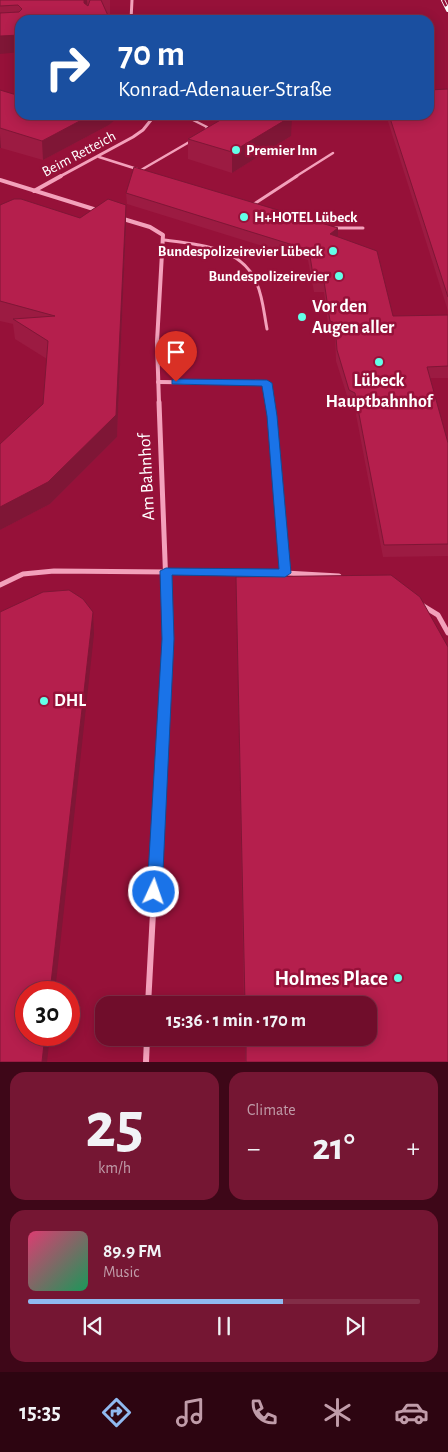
<!DOCTYPE html>
<meta charset="utf-8">
<style>
body{margin:0;font-family:"Alegreya Sans",sans-serif;background:#751633;color:#f1f3f6;height:100vh;display:flex;flex-direction:column;font-size:19px;white-space:nowrap}
*{box-sizing:border-box;margin:0}
p{font-size:16px;color:#c09ca9}
.icon{flex:none;width:28px;height:28px;fill:none;stroke:currentColor;stroke-width:2;stroke-linecap:round;stroke-linejoin:round}
.map{position:relative;height:1062px;overflow:hidden}
.sheet{display:flex;flex-direction:column;gap:10px;padding:10px;background:#3e0718;flex:1}
.sheet>*{flex:none}
.banner{position:absolute;left:15px;top:15px;width:419px;height:105px;border-radius:15px;box-shadow:0 2px 12px #0003,0 0 0 1px #822d47;background:#1a4fa0;color:#fff;overflow:hidden}
.speed{position:absolute;left:15px;top:981px;display:flex;gap:10px;font-size:25px;font-weight:700;text-align:center}
.speed>*{display:grid;place-content:center;width:65px;height:65px;border-radius:50%;background:#700d2b;box-shadow:0 2px 12px #0003,0 0 0 1px #822d47;line-height:1}
.speed .limit{border:8px solid #d22;background:#fff;color:#111}
.pin{position:absolute;display:grid;place-items:center;width:42px;height:42px;color:#fff;margin:-51px -21px;border-radius:50% 50% 50% 0;rotate:-45deg;box-shadow:0 0 5px #0007}
.pin .icon{rotate:45deg}
.me{position:absolute;width:55px;margin:-28px;rotate:3deg;stroke-linejoin:round;filter:drop-shadow(0 0 4px #0008)}
.turn{display:flex;align-items:center;gap:18px;height:105px;padding:0 20px;font-size:22px}
.turn .icon{width:65px;height:65px;stroke-width:2.5}
.turn b{display:block;font-size:35px;line-height:42px}
.big{font-size:38px;font-weight:700;line-height:1.1}
.sheet .widget{flex:1;display:flex;flex-direction:column;justify-content:center;gap:8px;min-width:0;padding:0 18px;border-radius:15px;background:#751633}
.sheet .dial{align-items:center;gap:0}
.dial b{font-size:65px;line-height:1}
.song{display:flex;align-items:center;gap:15px}
.cover{width:60px;height:60px;border-radius:8px;background:linear-gradient(135deg,hsl(340 70% 55%),hsl(150 70% 35%))}
.played{height:5px;border-radius:2px;background:linear-gradient(90deg,#90b9f0 65%,#822d47 65%)}
.keys{display:flex;justify-content:space-around;direction:ltr}
.heat{display:flex;justify-content:space-between;align-items:center;font-size:28px;direction:ltr}
.sheet .tiles{flex:1;display:grid;gap:10px;grid-template-columns:1fr 1fr}
.widget:last-child{grid-column:span 2}
.trip{position:absolute;left:95px;top:996px;width:282px;height:50px;border-radius:15px;background:#700d2b;box-shadow:0 2px 12px #0003,0 0 0 1px #822d47;font-weight:700;line-height:50px;text-align:center}
.tab-bar{display:flex;height:80px;justify-content:space-around;align-items:center;background:#2d0511;color:#c09ca9}
.tab-bar .icon{width:35px;height:35px}
.tab-bar .on{color:#90b9f0}
.tab-bar b{font-size:22px;color:#f1f3f6}
.map>svg:first-child{display:block}
</style>
<div class="map">
<svg width="448" height="1062" viewBox="0 0 448 1062">
<rect width="100%" height="100%" fill="#961139"/>
<g fill="none" stroke-linecap="round" stroke-linejoin="round">
<!-- service-far1 -->
<g stroke="#f3a1bb" stroke-width="2.5">
<path d="M155,115L191,119L207,127L205,131"/>
<path d="M99,157L137,169"/>
<path d="M141,170L191,141"/>
<path d="M295,177L333,153"/>
</g>
<!-- service -->
<g stroke="#f3a1bb" stroke-width="3">
<path d="M254,204L297,176"/>
<path d="M335,228H363"/>
<path d="M164,240C198,244 243,247 257,284C263,298 264,314 267,329"/>
</g>
<!-- minor-far3 -->
<g stroke="#f3a1bb" stroke-width="3">
<path d="M111,20L132,19"/>
<path d="M131,20L132,0"/>
<path d="M59,177L133,137L143,130L155,115"/>
</g>
<!-- minor-far2 -->
<g stroke="#f3a1bb" stroke-width="4">
<path d="M0,180L100,211"/>
<path d="M34,191L61,176"/>
<path d="M120,218L150,227L163,235L157,342L159,403"/>
<path d="M158,382L267,383L270,403"/>
</g>
<!-- minor-far1 -->
<g stroke="#f3a1bb" stroke-width="5">
<path d="M159,402L168,639L165,693"/>
<path d="M270,402L285,573"/>
<path d="M0,585L23,574L54,571L285,573L339,576"/>
<path d="M420,604L438,615L448,633"/>
</g>
<!-- minor -->
<g stroke="#f3a1bb" stroke-width="6">
<path d="M148,1005L165,691"/>
<path d="M146,1062L147,1038"/>
</g>
<!-- rail casing -->
<g stroke="#fff" stroke-width="4">
<path id="rail" d="M443,0L448,10"/>
</g>
<!-- rail -->
<use href="#rail" stroke="#961139" stroke-width="2.5" stroke-dasharray="7" stroke-linecap="butt"/>
</g>
<!-- wall -->
<g fill="#9c1b42">
<path d="M0,0H110V15H108L0,54Z"/>
<path d="M448,89V311L386,115H429Z"/>
<path d="M0,90L20,115H121L109,125L43,160L1,148H0Z"/>
<path d="M291,136L232,173L188,159V139Z"/>
<path d="M126,193L338,228V237L393,316L448,315V378H430L448,443V556L383,557L354,404L349,402L336,361L335,334L329,332L324,292H314L308,260L127,204Z"/>
<path d="M0,205L80,218L126,224L117,437L50,504L0,530V444L43,404L47,359L15,339L13,324L0,321Z"/>
<path d="M236,577L448,1062H245V1038H369V1005H244Z"/>
</g>
<!-- shaded-wall -->
<g fill="#7f1636">
<path d="M84,0H87L88,13L85,15Z"/>
<path d="M20,35V52L0,54V36Z"/>
<path d="M91,115H121L109,125L43,160L42,141Z"/>
<path d="M292,116L291,136L232,173V152Z"/>
<path d="M0,134L1,148H0Z"/>
<path d="M126,205V224L117,437L50,504L0,530V507Z"/>
<path d="M338,228V238L330,234Z"/>
<path d="M93,612L94,634L55,992H50Z"/>
<path d="M45,1035H50L47,1062H42Z"/>
</g>
<!-- building -->
<g fill="#b51f4d" stroke="#7f1636">
<path d="M0,0H84V3L88,6L90,0H101L110,20H20V35L0,36V13L19,12L22,9L18,5L0,6Z"/>
<path d="M448,89V297L389,115H429V90Z"/>
<path d="M0,90L20,96V115H91L42,141L0,128Z"/>
<path d="M229,115H291L292,116L232,152L188,139Z"/>
<path d="M134,167L338,228L330,234L377,251L393,316L448,315V366L427,367L448,443V544L384,545L355,393L349,390L337,350L335,323L330,321L324,281H314L309,250L126,193Z"/>
<path d="M14,199H21L80,218L108,199L126,205L116,415L48,482L0,507V444L43,404L48,341L13,319L55,316L0,301V205Z"/>
<path d="M391,575L420,597L448,647V1062H246V1038H369V1005H245L236,577Z"/>
<path d="M69,590L83,599L93,612L50,992H26V1035H45L42,1062H0V612L43,592Z"/>
</g>
<!-- route -->
<path fill="#1a73e8" stroke="#114b97" d="M176,379L267,380L272,383L277,416L291,573L285,577L172,575L174,639L162,892L159,897L154,898L149,897L147,892L162,639L160,571L166,568L279,569L267,416L262,386L172,384V380Z"/>
<!-- markers -->
<g fill="#63ffe8" stroke="#961139" stroke-width="2">
<circle cx="236" cy="150" r="5"/>
<circle cx="244" cy="217" r="5"/>
<circle cx="333" cy="251" r="5"/>
<circle cx="339" cy="276" r="5"/>
<circle cx="302" cy="317" r="5"/>
<circle cx="379" cy="362" r="5"/>
<circle cx="44" cy="701" r="5"/>
<circle cx="398" cy="978" r="5"/>
</g>
<g text-anchor="middle" dominant-baseline="central" stroke-width="5" stroke-linejoin="round" paint-order="stroke">
<!-- far-poi labels -->
<g font-size="15" font-weight="bold" fill="#fff" stroke="#961139" text-anchor="start">
<text x="246" y="150">Premier Inn</text>
<text x="254" y="217">H+HOTEL Lübeck</text>
<text x="323" y="251" text-anchor="end">Bundespolizeirevier Lübeck</text>
<text x="329" y="276" text-anchor="end">Bundespolizeirevier</text>
</g>
<!-- far-street labels -->
<g font-size="15" fill="#fff" stroke="#961139">
<text transform="translate(79 154) rotate(-28)">Beim Retteich</text>
</g>
<!-- poi labels -->
<g font-size="18" font-weight="bold" fill="#fff" stroke="#961139" text-anchor="start">
<text x="312" y="307">Vor den<tspan x="312" dy="21">Augen aller</tspan></text>
<text x="379" y="381" text-anchor="middle">Lübeck<tspan x="379" dy="21">Hauptbahnhof</tspan></text>
<text x="54" y="701">DHL</text>
</g>
<!-- street labels -->
<g font-size="18" fill="#fff" stroke="#961139">
<text transform="translate(147 477) rotate(-93)">Am Bahnhof</text>
</g>
<!-- near-poi labels -->
<g font-size="21" font-weight="bold" fill="#fff" stroke="#961139" text-anchor="end">
<text x="388" y="978">Holmes Place</text>
</g>
</g>
</svg>
<div class="speed"><div class="limit">30</div></div>
<div class="pin" style="left:176px;top:382px;background:#d93025"><svg class="icon" aria-label="arrive" viewBox="0 0 24 24"><path d="M6 21V4h12l-3 4 3 4H6"/></svg></div>
<svg class="me" style="left:154px;top:892px" viewBox="-20 -20 40 40"><circle r="17" fill="#1a73e8" stroke="#fff" stroke-width="3"/><path d="M0-11L8 9 0 5-8 9z" fill="#fff"/></svg>
<div class="trip">15:36 · 1 min · 170 m</div>
<div class="banner">
<div class="turn"><svg class="icon" aria-label="right" viewBox="0 0 24 24"><path d="M7 20v-9h11M14 6l5 5-5 5"/></svg><div><b>70 m</b>Konrad-Adenauer-Straße</div></div>
</div>
</div>
<section class="sheet">
<div class="tiles">
<div class="widget dial"><b>25</b><p>km/h</p></div>
<div class="widget"><p>Climate</p>
<div class="heat"><a>−</a><b class="big">21°</b><a>+</a></div>
</div>
<div class="widget">
<div class="song"><i class="cover"></i><div><b>89.9 FM</b><p>Music</p></div></div>
<div class="played"></div>
<div class="keys"><svg class="icon" aria-label="previous" viewBox="0 0 24 24"><path d="M18 5L8 12l10 7zM5 5v14"/></svg><svg class="icon" aria-label="pause" viewBox="0 0 24 24"><path d="M8 5v14M16 5v14"/></svg><svg class="icon" aria-label="next" viewBox="0 0 24 24"><path d="M6 5l10 7-10 7zM19 5v14"/></svg></div>
</div>
</div>
</section>
<nav class="tab-bar">
<b>15:35</b>
<svg class="icon on" aria-label="directions" viewBox="0 0 24 24"><path d="M12 3l9 9-9 9-9-9zM9 14v-3h6M13 9l2 2-2 2"/></svg>
<svg class="icon" aria-label="music" viewBox="0 0 24 24"><path d="M9 18V5l10-2v13"/><circle cx="6" cy="18" r="3"/><circle cx="16" cy="16" r="3"/></svg>
<svg class="icon" aria-label="phone" viewBox="0 0 24 24"><path d="M5 4h4l2 5-3 2q2 4 5 5l2-3 5 2v4C11 20 4 13 5 4z"/></svg>
<svg class="icon" aria-label="climate" viewBox="0 0 24 24"><path d="M12 3v18M4 7l16 10M4 17L20 7"/></svg>
<svg class="icon" aria-label="car" viewBox="0 0 24 24"><path d="M5 17H2v-5l4-1 3-4h7l3 4 3 1v5h-3M9 17h6M6 11h13"/><circle cx="7" cy="17" r="2"/><circle cx="17" cy="17" r="2"/></svg>
</nav>
